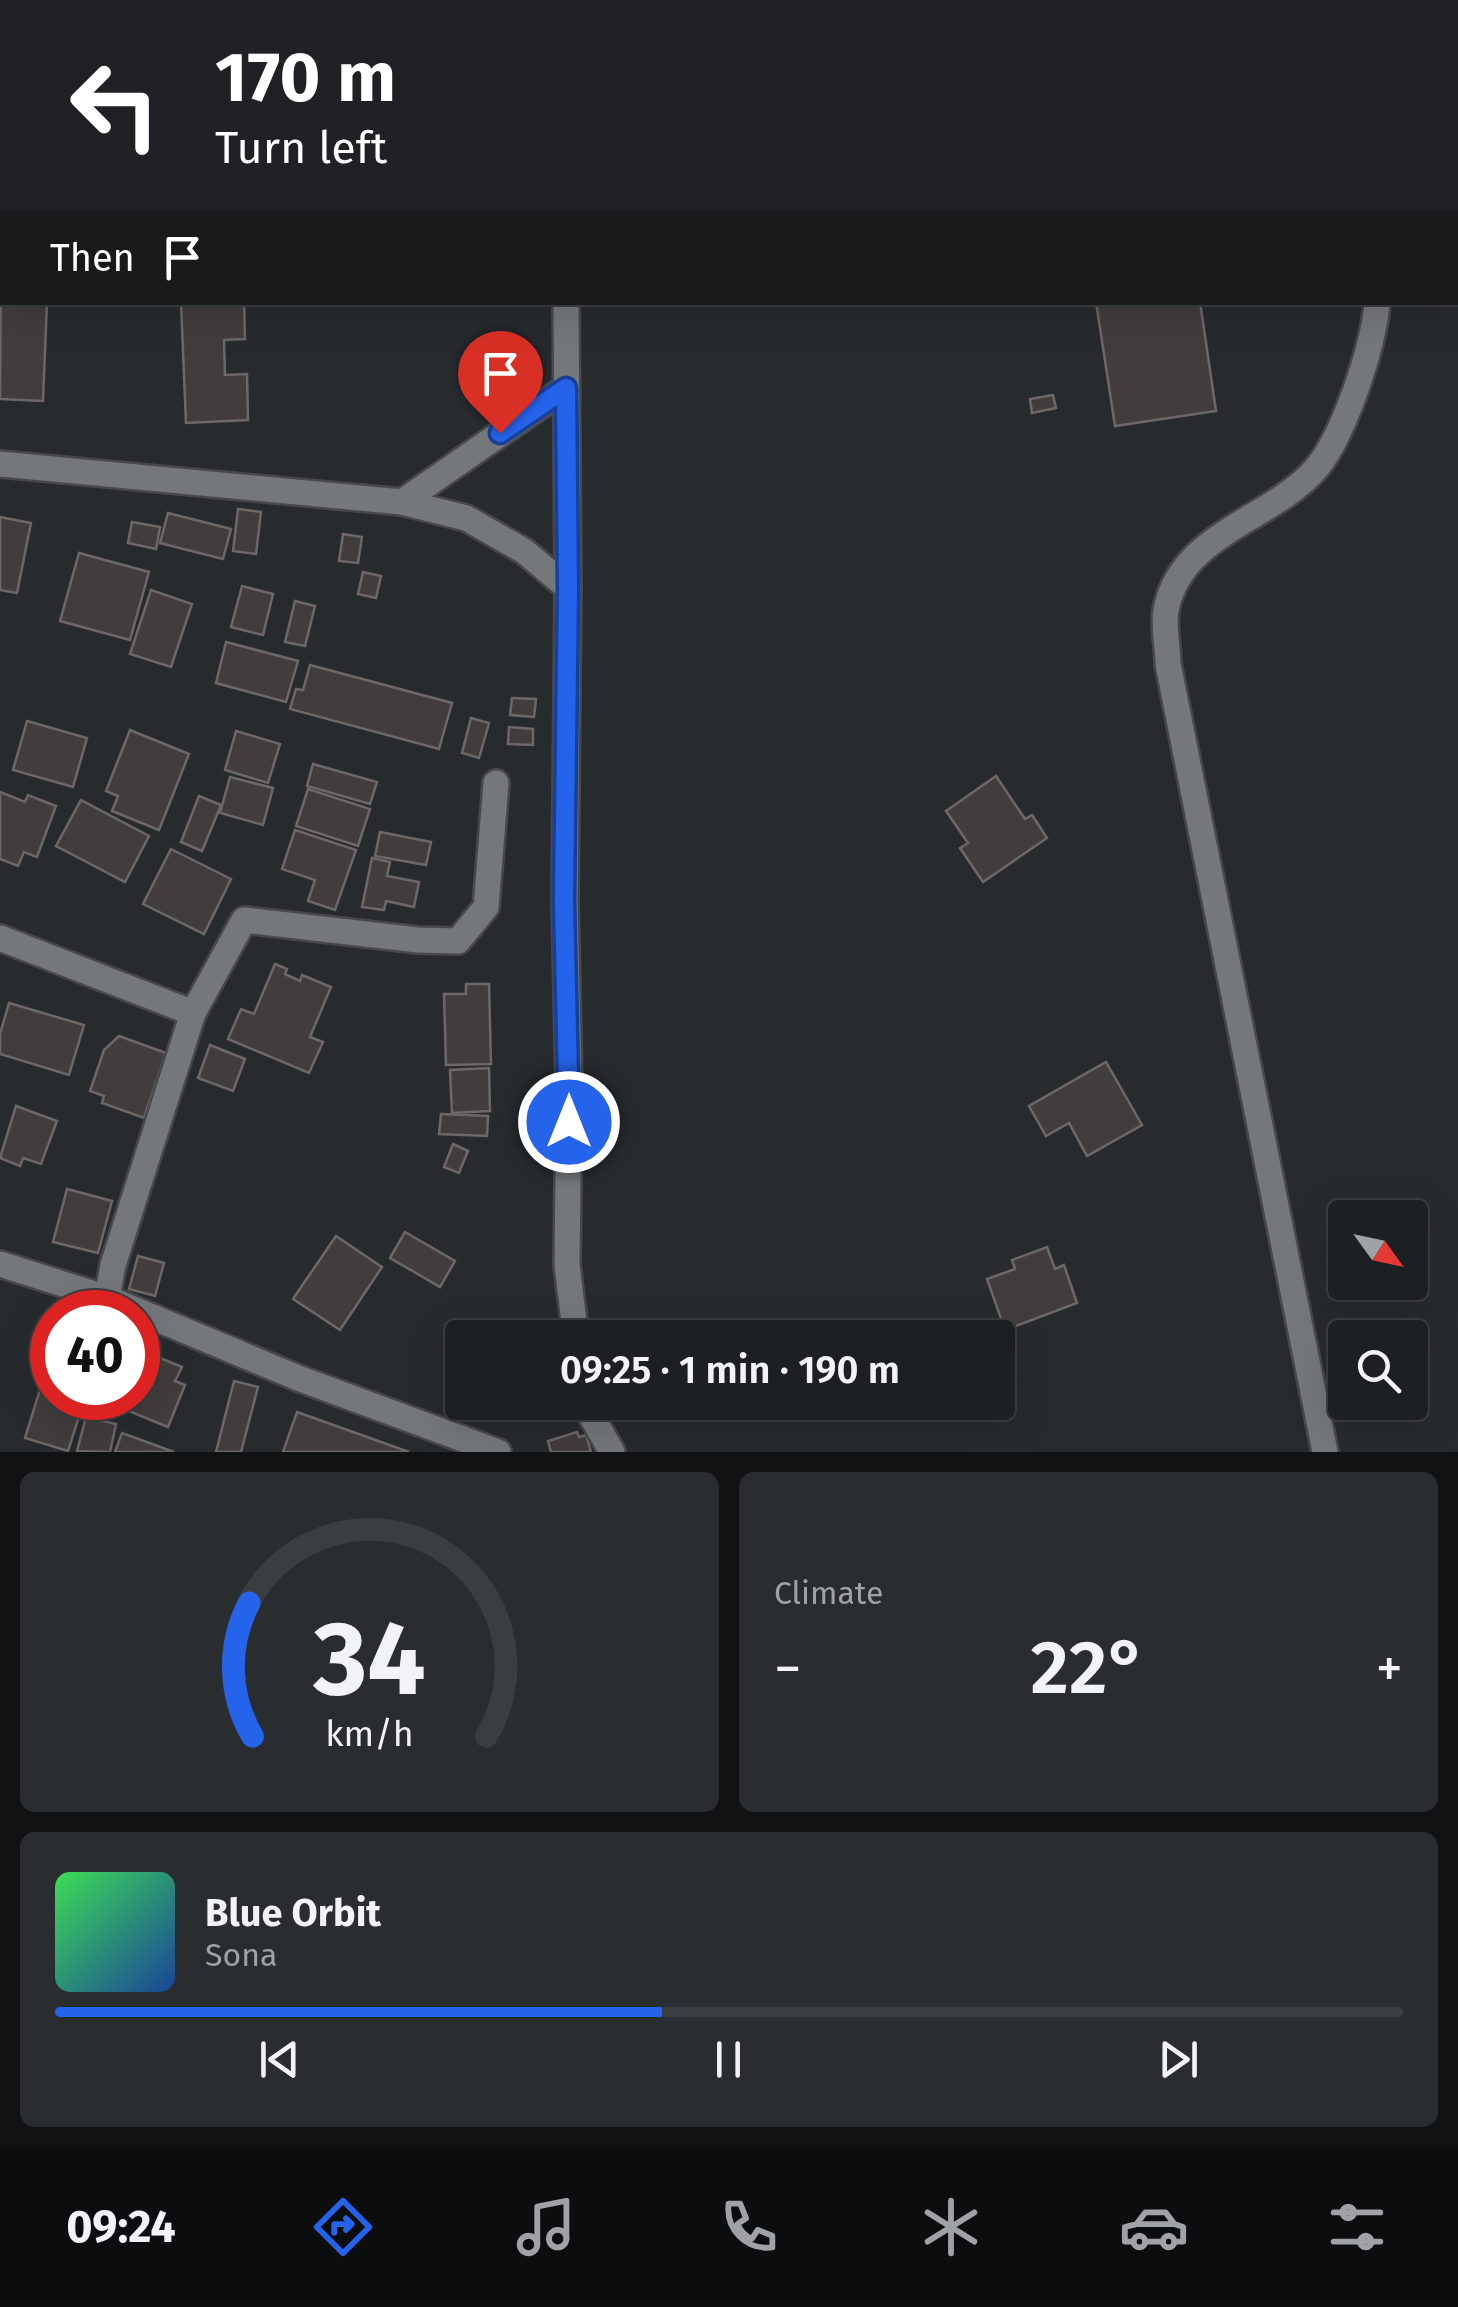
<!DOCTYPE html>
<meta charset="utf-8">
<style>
body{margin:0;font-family:"Fira Sans",sans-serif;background:#2a2d2f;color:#f1f3f6;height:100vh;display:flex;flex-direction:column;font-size:38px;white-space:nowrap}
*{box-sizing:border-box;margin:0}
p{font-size:32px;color:#a0a3a5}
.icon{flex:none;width:55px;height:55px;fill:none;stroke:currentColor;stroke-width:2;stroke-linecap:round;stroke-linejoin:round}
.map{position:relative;height:1452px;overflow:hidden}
.drawer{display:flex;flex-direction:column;gap:20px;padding:20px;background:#101213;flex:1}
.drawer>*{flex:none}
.banner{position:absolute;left:0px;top:0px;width:1460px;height:305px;box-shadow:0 10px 40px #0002,0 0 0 2px #3b3e40;background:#202124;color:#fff;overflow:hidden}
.needle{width:65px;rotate:123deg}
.fabs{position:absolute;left:1328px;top:1200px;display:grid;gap:20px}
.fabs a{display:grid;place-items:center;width:100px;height:100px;border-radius:10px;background:#1d2022;box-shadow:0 10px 40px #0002,0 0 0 2px #3b3e40;font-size:50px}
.speed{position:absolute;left:30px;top:1290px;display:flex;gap:20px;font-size:50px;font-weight:700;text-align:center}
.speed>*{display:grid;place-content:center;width:130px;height:130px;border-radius:50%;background:#1d2022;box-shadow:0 10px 40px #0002,0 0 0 2px #3b3e40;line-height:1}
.speed .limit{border:15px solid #d22;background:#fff;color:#111}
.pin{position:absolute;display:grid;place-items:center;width:85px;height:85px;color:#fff;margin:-102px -42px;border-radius:50% 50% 50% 0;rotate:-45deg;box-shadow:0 0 10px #0007}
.pin .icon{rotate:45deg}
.me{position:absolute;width:110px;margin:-55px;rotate:0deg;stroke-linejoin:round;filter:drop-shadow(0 0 8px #0008)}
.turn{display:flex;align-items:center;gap:35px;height:210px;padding:0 50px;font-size:45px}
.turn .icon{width:130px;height:130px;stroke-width:2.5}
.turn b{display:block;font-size:70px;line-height:85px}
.then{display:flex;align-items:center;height:95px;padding:0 50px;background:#0003;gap:20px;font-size:38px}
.big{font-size:75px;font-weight:600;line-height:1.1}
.drawer .card{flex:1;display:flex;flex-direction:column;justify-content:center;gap:15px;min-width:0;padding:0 35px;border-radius:15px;background:#2a2d2f}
.drawer .dial{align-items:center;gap:0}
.dial svg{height:260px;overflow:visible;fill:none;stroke:#3b3e40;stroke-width:7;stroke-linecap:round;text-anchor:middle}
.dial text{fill:#f1f3f6;stroke:none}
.song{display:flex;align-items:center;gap:30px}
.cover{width:120px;height:120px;border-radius:15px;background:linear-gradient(135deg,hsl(130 70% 55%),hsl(220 70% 35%))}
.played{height:10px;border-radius:5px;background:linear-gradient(90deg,#2563eb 45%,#3b3e40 45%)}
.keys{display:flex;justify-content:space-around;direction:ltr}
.heat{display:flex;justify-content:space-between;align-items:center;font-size:55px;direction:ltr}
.drawer .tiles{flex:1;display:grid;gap:20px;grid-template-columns:1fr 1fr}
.card:last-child{grid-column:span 2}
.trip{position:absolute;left:445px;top:1320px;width:570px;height:100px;border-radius:10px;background:#1d2022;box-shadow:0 10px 40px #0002,0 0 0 2px #3b3e40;font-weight:600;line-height:100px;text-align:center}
.menu{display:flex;height:160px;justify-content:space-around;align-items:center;background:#0c0d0e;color:#a0a3a5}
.menu .icon{width:70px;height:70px}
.menu .selected{color:#2563eb}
.menu b{font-size:45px;color:#f1f3f6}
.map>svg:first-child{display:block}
</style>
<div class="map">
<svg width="1458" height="1452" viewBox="0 0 1458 1452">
<rect width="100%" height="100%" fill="#272b2e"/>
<!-- building -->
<g fill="#423d3d" stroke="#6d6867" stroke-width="2.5">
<path d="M1,264L2,302H47L43,401L0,399Z"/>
<path d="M244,302L245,339L224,340L225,375L247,374L248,420L186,423L181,303Z"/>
<path d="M1096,302H1200L1216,411L1115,426Z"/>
<path d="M1053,395L1056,408L1032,413L1030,399Z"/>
<path d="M238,509L261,512L256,554L233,551Z"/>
<path d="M168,513L231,529L223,559L160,543Z"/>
<path d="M0,517L31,523L17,593L0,590Z"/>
<path d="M132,522L160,527L156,549L128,543Z"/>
<path d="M343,534L362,537L358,563L339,561Z"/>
<path d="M79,553L149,572L130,640L60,621Z"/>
<path d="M363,572L381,576L376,598L358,594Z"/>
<path d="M242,586L273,594L263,635L231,627Z"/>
<path d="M151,590L192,604L171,667L130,654Z"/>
<path d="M295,601L315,606L305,646L285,642Z"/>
<path d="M226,642L298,661L286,702L216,683Z"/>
<path d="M310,665L452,703L439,749L290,709L296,689L303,690Z"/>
<path d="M512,698L536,699L534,717L510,715Z"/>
<path d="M471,718L489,723L479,758L462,753Z"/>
<path d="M27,721L87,738L73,787L13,770Z"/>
<path d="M509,727L533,729V745L508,744Z"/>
<path d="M130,730L189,754L159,830L112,811L118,796L106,791Z"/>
<path d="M236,731L280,744L268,783L225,770Z"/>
<path d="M313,764L377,782L370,804L307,786Z"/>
<path d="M996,776L1025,819L1032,815L1047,838L983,882L960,848L968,843L946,811Z"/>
<path d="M230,777L273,788L263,825L220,813Z"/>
<path d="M308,789L370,809L358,846L296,826Z"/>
<path d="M0,792L25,802L28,795L56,806L37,857L24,852L18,866L0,859Z"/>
<path d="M199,796L221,805L202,851L181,842Z"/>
<path d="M81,800L149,836L125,882L56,846Z"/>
<path d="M295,830L356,850L335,910L308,901L315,880L282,869Z"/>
<path d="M380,832L431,842L426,865L375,856Z"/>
<path d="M171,849L231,879L204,934L143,904Z"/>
<path d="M372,858L390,862L387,876L419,882L414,907L386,901L384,910L362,907Z"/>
<path d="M275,964L287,969L285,974L300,981L302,975L331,987L310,1037L323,1042L309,1073L228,1039L241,1009L254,1014Z"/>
<path d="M466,984H489L491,1064L446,1065L444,994H466Z"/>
<path d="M9,1003L84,1025L69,1075L0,1054V1034Z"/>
<path d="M119,1036L166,1053L144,1118L102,1103L104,1096L90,1091L104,1050Z"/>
<path d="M210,1045L245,1059L233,1091L198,1078Z"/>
<path d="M1106,1062L1142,1125L1087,1156L1069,1123L1046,1136L1029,1106Z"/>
<path d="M489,1068L490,1111L452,1113L450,1070Z"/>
<path d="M16,1106L57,1121L41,1164L23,1158L20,1166L0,1158Z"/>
<path d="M441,1114L488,1116L487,1136L439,1134Z"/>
<path d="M453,1144L468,1151L459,1173L444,1167Z"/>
<path d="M67,1189L112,1201L98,1253L53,1242Z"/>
<path d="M405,1232L455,1261L440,1287L390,1258Z"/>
<path d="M336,1236L382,1267L340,1330L293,1299Z"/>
<path d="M1047,1247L1055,1269L1064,1265L1077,1303L1005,1330L987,1279L1015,1269L1012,1260Z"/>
<path d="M138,1256L164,1263L155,1296L129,1289Z"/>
<path d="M138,1349L182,1367L175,1381L185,1385L168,1427L109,1403L112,1398H138Z"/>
<path d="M52,1351V1398H85L68,1451L25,1438Z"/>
<path d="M234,1381L258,1387L241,1452H216Z"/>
<path d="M297,1412L409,1452H283Z"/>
<path d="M86,1417L116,1424L110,1452L77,1451Z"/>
<path d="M577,1432L579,1437L586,1435L591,1452H551L548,1441Z"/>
<path d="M122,1433L174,1452H115Z"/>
</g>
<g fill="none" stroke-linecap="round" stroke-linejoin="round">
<!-- minor casing -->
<g stroke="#46484b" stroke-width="30">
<g id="minor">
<path d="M526,0L527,2"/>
<path d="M1389,2V0"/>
<path d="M566,302L568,588"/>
<path d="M402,502L566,388"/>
<path d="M0,938L193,1013"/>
<path d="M0,1264L107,1298L298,1378L498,1452"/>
<path d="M107,1298L113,1265L193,1013L244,920L418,940L458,941L486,907L496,783"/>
<path d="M1325,1452L1168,664C1168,647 1163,626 1166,610C1180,535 1267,521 1313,472C1342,442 1375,344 1377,302"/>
</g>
</g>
<!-- tertiary casing -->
<g stroke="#46484b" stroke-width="30">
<g id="tertiary">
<path d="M0,464L402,502L466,518L524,551L568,588L565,900L569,1087L567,1265L576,1338"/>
<path d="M587,1402L591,1415L612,1452"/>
</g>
</g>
<!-- minor -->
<use href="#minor" stroke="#74787b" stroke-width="25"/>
<!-- tertiary -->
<use href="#tertiary" stroke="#74787b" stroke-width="25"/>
</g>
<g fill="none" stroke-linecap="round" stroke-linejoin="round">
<!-- route casing -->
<g stroke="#184099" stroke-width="25">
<path id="route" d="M500,433L566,388L568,588L564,900L569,1122"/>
</g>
<!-- route -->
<use href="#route" stroke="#2563eb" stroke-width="18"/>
</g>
</svg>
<div class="fabs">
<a><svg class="needle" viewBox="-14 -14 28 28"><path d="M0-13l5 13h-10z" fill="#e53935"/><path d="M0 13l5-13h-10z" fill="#a0a3a5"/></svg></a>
<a><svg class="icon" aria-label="search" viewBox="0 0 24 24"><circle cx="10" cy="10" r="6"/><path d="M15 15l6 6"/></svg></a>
</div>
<div class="speed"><div class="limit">40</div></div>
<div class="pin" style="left:500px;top:433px;background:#d93025"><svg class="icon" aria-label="arrive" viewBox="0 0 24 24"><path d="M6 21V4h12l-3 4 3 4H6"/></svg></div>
<svg class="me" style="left:569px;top:1122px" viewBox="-20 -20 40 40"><circle r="17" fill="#2563eb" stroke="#fff" stroke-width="3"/><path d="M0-11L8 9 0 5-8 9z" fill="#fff"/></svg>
<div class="trip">09:25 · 1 min · 190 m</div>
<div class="banner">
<div class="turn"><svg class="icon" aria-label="left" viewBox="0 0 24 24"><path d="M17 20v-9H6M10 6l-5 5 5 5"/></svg><div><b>170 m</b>Turn left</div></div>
<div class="then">Then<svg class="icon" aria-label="arrive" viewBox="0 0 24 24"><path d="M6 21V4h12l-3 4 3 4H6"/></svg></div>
</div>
</div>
<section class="drawer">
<div class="tiles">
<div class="card dial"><svg viewBox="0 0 100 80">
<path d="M14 69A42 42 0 1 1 86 69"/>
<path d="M14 69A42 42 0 0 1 13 28" stroke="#2563eb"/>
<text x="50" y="56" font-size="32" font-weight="700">34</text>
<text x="50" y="72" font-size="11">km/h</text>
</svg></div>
<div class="card"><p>Climate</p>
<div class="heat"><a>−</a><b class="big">22°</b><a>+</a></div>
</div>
<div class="card">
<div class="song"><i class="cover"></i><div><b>Blue Orbit</b><p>Sona</p></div></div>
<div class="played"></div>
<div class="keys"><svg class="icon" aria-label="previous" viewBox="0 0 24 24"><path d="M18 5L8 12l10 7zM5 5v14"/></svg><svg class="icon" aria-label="pause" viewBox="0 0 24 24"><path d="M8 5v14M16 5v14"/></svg><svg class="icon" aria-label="next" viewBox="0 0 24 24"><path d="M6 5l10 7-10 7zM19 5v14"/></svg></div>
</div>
</div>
</section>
<nav class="menu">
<b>09:24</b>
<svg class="icon selected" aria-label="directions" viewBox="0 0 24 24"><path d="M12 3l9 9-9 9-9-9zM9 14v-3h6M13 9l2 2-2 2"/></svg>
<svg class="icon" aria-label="music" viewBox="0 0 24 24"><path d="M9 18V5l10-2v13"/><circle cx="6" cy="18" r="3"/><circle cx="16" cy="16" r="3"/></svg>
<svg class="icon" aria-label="phone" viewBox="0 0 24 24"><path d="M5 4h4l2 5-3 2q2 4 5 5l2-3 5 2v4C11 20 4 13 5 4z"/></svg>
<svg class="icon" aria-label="climate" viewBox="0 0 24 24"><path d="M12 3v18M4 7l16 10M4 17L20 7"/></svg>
<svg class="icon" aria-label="car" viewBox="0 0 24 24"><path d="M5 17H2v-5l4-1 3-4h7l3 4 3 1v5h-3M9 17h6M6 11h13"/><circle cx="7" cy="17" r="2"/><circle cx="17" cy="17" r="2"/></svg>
<svg class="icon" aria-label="filters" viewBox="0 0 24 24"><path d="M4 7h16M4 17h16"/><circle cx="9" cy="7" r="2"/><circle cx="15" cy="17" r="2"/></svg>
</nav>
